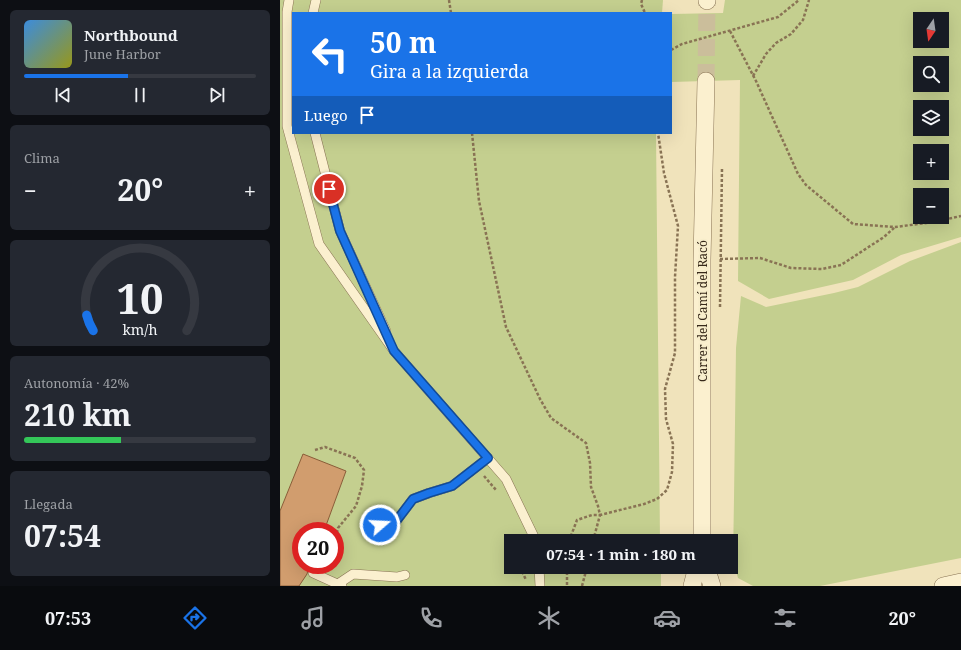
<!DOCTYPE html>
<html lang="es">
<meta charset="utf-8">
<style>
body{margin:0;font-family:"Noto Serif",serif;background:#242831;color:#f1f3f6;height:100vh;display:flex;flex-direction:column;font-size:15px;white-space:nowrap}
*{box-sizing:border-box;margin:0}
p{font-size:13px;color:#9ea1a6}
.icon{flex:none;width:22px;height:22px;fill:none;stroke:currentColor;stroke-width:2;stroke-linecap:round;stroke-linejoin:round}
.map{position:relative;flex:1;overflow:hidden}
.panel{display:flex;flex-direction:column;gap:10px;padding:10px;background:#0d0f14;width:280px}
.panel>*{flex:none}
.guide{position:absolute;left:12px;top:12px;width:380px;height:122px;border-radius:0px;box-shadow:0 4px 16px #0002;background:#1a73e8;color:#fff;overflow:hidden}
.needle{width:26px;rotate:193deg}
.buttons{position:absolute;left:633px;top:12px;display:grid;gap:8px}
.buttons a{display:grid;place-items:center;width:36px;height:36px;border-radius:0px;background:#171b24;box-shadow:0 4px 16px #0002;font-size:20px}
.speed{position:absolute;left:12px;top:522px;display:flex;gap:8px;font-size:20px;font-weight:700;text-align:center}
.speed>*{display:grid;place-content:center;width:52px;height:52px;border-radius:50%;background:#171b24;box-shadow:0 4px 16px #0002;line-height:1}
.speed .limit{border:6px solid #d22;background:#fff;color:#111}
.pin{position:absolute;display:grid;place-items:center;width:34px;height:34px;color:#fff;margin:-17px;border:2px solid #fff;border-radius:50%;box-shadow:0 1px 4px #0007}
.me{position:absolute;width:44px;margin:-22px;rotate:71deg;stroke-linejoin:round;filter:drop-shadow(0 0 3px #0008)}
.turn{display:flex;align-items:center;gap:14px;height:84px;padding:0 12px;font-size:18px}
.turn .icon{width:52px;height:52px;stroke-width:2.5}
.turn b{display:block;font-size:28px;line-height:34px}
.then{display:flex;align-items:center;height:38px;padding:0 12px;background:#0003;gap:8px;font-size:15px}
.big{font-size:30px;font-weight:700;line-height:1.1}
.panel .card{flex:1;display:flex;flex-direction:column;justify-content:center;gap:6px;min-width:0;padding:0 14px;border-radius:6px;background:#242831}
.panel .dial{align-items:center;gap:0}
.dial svg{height:104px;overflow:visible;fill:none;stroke:#363941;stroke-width:7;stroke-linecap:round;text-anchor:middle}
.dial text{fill:#f1f3f6;stroke:none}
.song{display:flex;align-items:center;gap:12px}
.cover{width:48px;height:48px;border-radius:6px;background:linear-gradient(135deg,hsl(210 70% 55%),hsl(60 70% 35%))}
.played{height:4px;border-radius:2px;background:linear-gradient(90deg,#1a73e8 45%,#363941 45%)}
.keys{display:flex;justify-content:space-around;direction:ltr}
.heat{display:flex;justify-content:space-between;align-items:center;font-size:22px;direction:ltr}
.charge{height:6px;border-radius:3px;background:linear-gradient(90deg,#34c759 42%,#363941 0)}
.trip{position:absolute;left:224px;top:534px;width:234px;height:40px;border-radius:0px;background:#171b24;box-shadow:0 4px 16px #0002;font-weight:700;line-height:40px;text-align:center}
.menu{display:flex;height:64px;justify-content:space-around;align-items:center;background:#090b0e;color:#9ea1a6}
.menu .icon{width:28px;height:28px}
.menu .active{color:#1a73e8}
.menu b{font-size:18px;color:#f1f3f6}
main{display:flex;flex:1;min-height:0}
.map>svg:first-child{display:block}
</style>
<main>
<section class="panel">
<div class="card">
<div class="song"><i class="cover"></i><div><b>Northbound</b><p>June Harbor</p></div></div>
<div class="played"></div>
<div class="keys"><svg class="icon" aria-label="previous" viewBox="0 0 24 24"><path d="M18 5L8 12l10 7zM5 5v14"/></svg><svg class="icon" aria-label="pause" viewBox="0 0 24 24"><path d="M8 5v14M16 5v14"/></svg><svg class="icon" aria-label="next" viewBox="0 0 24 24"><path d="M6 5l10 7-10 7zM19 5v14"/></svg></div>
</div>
<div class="card"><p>Clima</p>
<div class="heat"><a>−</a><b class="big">20°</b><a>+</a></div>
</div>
<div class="card dial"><svg viewBox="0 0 100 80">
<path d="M14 69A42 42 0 1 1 86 69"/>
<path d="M14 69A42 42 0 0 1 9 57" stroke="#1a73e8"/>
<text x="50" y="56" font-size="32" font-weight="700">10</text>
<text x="50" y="72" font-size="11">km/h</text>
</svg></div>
<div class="card"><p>Autonomía · 42%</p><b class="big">210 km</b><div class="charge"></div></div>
<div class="card"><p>Llegada</p><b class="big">07:54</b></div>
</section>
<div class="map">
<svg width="681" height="586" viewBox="0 0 681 586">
<rect width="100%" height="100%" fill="#f0e3bb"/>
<!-- green -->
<g fill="#c4cf8f" fill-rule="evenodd">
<path d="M0,0H383L382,13H13V133H376L380,541H231V567H381V586H19L32,565H55V531H44L66,471L23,455L0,511Z"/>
<path d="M445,0H681V237L621,255L573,280L489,299L458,281L460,80L391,82V14L443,13ZM640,19H662V41H640ZM640,63H662V85H640ZM640,107H662V129H640ZM640,151H662V173H640ZM640,195H662V217H640Z"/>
<path d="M681,242V558L540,586H473L458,578L453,560L454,498L456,348L461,296L486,307L554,293L578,287L630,261Z"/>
</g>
<!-- building -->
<path fill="#d19d6e" stroke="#895d38" d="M23,454L66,471L44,531H21V565H33L28,570L27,574L19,586H0V511Z"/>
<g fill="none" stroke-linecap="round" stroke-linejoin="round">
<!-- street-tunnel -->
<path stroke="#cbbe9b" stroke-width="17" stroke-dasharray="17 8" stroke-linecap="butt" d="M426,81L427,1"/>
<!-- lane casing -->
<g stroke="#897354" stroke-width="10">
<g id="lane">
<path d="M9,0L7,12V126L39,244L114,351L226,479L256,541"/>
<path d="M33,13L36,0"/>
<path d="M35,133L60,231L106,331"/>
<path d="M85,527L114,524L133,499L149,493L172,486L208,458"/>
<path d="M259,567L260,586"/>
<path d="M33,573L62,586"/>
<path d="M58,584L73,574L117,577L125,575"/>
</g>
</g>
<!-- street casing -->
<g stroke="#897354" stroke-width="18">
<g id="street">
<path d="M427,0V1"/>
<path d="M422,541V260L426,81"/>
<path d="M426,567L432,586"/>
<path d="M412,586L417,567"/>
<path d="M663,586L681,582"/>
</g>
</g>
<!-- path -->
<g stroke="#897354" stroke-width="2.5" stroke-dasharray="3 2" stroke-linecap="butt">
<path d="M169,0L171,13"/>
<path d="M362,0L361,4L365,13"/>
<path d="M450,31L476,81L518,174L526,185L573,224L615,227L654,222L681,216"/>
<path d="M391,50L402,44L498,17L519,0"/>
<path d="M473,76L486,54L496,43L511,34L523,20L529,0"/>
<path d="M192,133L199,201L226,327L260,399L271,418L306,443L310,463L311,487L318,506L320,515L364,504L377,499L387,490L392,472L393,444L386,419L385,389L395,353V277L398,226L384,173L378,133"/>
<path d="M440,259L480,258L511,268L542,269L561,265L604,237L615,227"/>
<path d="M440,307L442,168"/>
<path d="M35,450L45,447L75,458L84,470L82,486L76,506L58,528L55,541"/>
<path d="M204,476L216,490"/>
<path d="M289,541L297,520L312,515H320L313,541"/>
<path d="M240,567L246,580"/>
<path d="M287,567V586"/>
<path d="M302,586L307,567"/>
</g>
<!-- lane -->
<use href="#lane" stroke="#fbf0cf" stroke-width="9"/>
<!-- street -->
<use href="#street" stroke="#fbf0cf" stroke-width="17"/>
</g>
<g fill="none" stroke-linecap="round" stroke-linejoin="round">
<!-- route casing -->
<g stroke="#114b97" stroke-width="10">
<path id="route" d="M49,189L60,231L114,351L208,458L172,486L149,493L133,499L114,524L100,525"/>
</g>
<!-- route -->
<use href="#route" stroke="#1a73e8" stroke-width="7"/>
</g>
<g text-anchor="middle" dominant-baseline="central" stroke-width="4" stroke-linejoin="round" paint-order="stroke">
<!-- street labels -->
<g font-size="12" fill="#37291a" stroke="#f7edcb">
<text transform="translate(422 311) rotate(-90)">Carrer del Camí del Racó</text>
</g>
</g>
</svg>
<div class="buttons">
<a><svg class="needle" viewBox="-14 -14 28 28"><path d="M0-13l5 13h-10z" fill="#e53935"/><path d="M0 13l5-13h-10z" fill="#9ea1a6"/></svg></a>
<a><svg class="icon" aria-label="search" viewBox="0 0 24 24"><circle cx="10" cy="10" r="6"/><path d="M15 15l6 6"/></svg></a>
<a><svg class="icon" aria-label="layers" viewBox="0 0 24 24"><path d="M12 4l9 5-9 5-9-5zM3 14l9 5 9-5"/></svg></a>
<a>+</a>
<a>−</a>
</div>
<div class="speed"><div class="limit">20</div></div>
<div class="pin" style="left:49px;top:189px;background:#d93025"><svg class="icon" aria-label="arrive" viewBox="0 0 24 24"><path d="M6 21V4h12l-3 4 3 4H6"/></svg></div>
<svg class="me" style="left:100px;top:525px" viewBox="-20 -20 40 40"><circle r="17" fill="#1a73e8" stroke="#fff" stroke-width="3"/><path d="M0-11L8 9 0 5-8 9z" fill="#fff"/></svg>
<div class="trip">07:54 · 1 min · 180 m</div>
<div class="guide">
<div class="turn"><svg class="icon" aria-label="left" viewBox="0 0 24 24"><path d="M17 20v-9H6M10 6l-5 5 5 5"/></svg><div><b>50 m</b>Gira a la izquierda</div></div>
<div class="then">Luego<svg class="icon" aria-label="arrive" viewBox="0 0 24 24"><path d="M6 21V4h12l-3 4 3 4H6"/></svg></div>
</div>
</div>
</main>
<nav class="menu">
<b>07:53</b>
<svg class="icon active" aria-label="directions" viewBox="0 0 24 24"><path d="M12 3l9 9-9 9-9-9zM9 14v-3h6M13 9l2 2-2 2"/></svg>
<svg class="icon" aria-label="music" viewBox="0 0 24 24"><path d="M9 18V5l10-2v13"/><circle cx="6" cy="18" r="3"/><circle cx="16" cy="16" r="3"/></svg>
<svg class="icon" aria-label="phone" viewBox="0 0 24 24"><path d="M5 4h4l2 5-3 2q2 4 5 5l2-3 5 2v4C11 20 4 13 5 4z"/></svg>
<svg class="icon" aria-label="climate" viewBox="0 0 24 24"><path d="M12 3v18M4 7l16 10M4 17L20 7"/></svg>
<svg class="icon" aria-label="car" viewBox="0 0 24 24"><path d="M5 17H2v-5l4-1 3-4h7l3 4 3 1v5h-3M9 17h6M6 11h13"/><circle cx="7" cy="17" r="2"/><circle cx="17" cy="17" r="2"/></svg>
<svg class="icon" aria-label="filters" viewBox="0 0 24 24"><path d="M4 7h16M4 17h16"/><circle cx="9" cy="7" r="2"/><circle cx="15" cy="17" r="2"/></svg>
<b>20°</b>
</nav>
